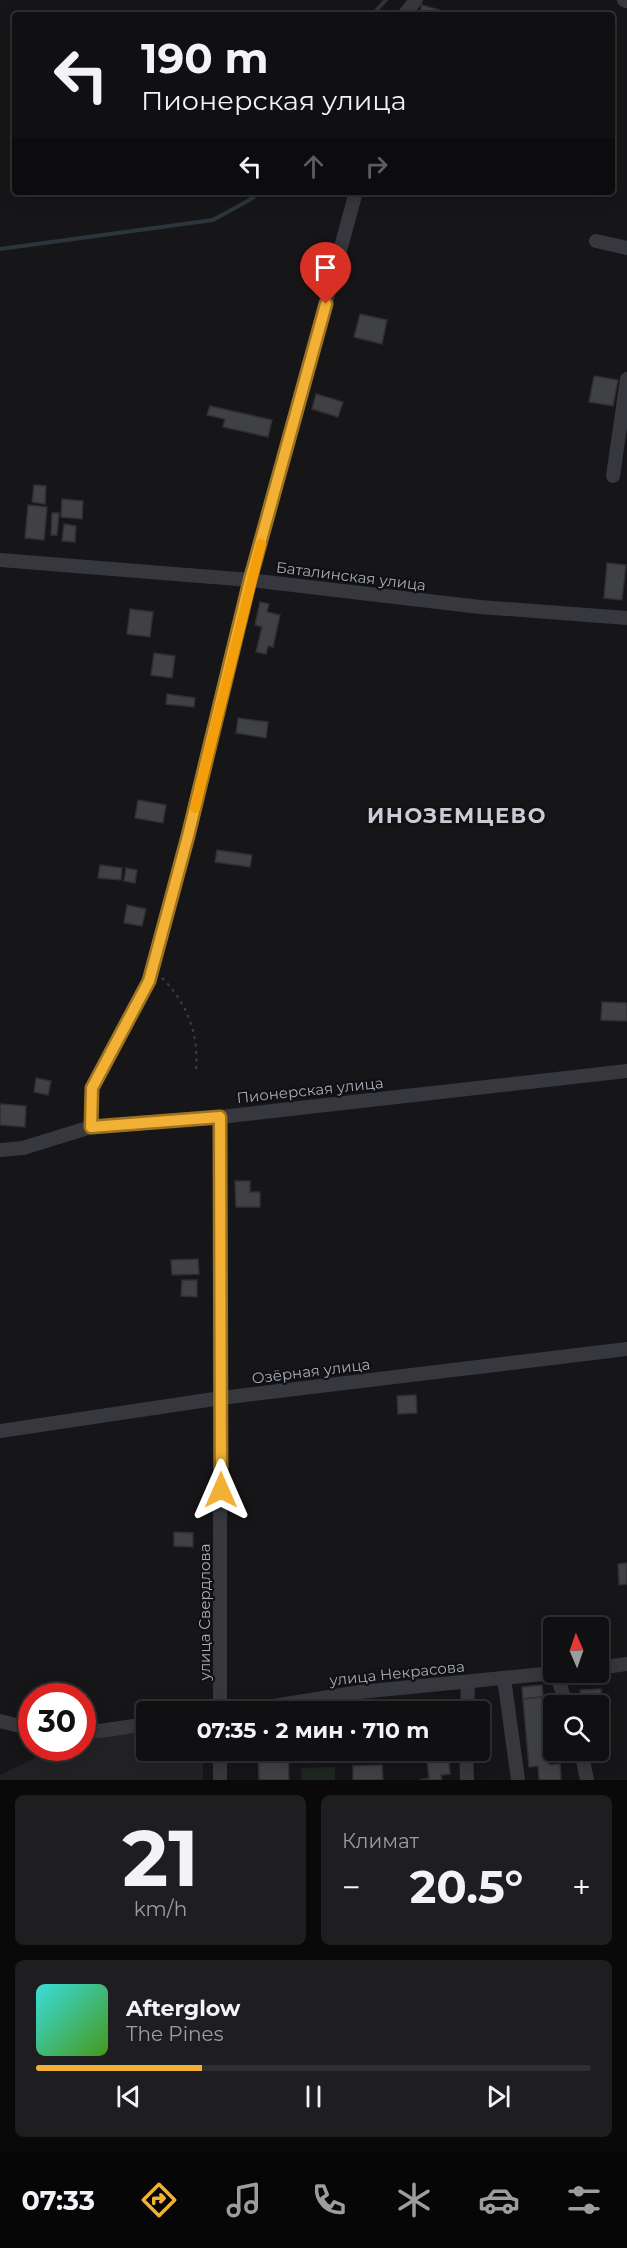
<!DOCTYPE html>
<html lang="ru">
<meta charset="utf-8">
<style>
body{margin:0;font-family:Montserrat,sans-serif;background:#1e1e20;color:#f1f3f6;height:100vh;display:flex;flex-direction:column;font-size:22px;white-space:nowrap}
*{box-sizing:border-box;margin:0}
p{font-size:20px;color:#9c9d9f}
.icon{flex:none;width:33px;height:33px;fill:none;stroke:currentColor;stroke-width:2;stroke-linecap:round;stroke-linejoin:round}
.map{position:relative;height:1780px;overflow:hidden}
.details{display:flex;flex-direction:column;gap:15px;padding:15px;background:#09090a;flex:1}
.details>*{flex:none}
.guide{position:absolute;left:12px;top:12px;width:603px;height:183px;border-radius:6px;box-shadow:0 3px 15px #0003,0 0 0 2px #303032;background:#101012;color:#f1f3f6;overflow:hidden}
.needle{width:39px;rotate:358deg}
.tools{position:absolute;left:543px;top:1617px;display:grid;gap:12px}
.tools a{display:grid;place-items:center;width:66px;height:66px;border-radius:6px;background:#101012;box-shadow:0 3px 15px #0003,0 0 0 2px #303032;font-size:30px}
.speed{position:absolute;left:18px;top:1683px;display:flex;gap:12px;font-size:30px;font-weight:700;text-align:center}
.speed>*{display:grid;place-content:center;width:78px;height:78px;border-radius:50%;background:#101012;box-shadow:0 3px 15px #0003,0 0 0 2px #303032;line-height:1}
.speed .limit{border:9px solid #d22;background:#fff;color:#111}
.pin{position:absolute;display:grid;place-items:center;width:51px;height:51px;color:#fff;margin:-62px -26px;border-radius:50% 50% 50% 0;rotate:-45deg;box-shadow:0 0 6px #0007}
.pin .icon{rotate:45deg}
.me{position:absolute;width:66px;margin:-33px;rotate:0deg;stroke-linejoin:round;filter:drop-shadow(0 0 4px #0008)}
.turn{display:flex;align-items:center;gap:21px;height:126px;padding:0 30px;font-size:27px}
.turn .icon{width:78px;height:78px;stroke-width:2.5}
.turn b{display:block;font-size:42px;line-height:51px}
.lanes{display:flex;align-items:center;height:57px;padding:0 30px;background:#0003;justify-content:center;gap:30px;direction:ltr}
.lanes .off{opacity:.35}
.big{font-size:45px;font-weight:700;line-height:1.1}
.details .card{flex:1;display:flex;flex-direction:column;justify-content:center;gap:9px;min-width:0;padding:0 21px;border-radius:9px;background:#1e1e20}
.details .dial{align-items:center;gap:0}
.dial b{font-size:78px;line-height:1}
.song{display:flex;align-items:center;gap:18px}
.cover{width:72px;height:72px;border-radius:9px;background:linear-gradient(135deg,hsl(180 70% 55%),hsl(100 70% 35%))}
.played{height:6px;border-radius:3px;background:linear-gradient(90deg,#f2b134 30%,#303032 30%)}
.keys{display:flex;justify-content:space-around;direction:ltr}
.heat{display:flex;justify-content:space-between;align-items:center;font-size:33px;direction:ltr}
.details .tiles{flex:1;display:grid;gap:15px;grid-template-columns:1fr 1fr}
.card:last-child{grid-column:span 2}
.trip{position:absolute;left:136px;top:1701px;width:354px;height:60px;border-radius:6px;background:#101012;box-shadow:0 3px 15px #0003,0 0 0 2px #303032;font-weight:700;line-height:60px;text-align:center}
.tabs{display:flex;height:96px;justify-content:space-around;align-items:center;background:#060607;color:#9c9d9f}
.tabs .icon{width:42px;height:42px}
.tabs .selected{color:#f2b134}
.tabs b{font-size:27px;color:#f1f3f6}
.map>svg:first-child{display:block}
</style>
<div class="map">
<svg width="627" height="1780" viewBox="0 0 627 1780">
<rect width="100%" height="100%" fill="#161618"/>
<!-- built -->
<path fill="#222225" d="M147,1730V1750L203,1751V1780H0V1775L56,1748H82L83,1738Z"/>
<!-- green -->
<path fill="#1e261f" d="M335,1767V1780H302L301,1768Z"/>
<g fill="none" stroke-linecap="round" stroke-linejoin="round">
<!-- stream -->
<g stroke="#2c353c" stroke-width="4">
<path d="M372,15L386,0"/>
<path d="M0,249L213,220L253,198L255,192"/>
</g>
</g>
<!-- building -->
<g fill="#404145" stroke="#303034" stroke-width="1.5">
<path d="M422,5L446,12L445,15H419Z"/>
<path d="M360,314L387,320L382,344L354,337Z"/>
<path d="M594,376L618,380L613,406L589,402Z"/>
<path d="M316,394L343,402L338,417L312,409Z"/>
<path d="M210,406L272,420L268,437L223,427L225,419L207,415Z"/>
<path d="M34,485L46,486L45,504L32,502Z"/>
<path d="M62,499L83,501L82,519L61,517Z"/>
<path d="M28,505L47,507L44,540L25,538Z"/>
<path d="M52,513H59L57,535H51Z"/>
<path d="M64,524L76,526L75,542L62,541Z"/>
<path d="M607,563L626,565L622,600L604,598Z"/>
<path d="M260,602L269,604L267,612L280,615L273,647L268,646L266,654L256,652L262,627L255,625Z"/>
<path d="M130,609L153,612L150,637L127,634Z"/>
<path d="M154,653L175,656L172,678L151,675Z"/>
<path d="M167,694L195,698L194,707L166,704Z"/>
<path d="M238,718L268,722L266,738L236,733Z"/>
<path d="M138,800L166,805L163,823L135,818Z"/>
<path d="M217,850L252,855L250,867L215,862Z"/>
<path d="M100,865L122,868L121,880L98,878Z"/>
<path d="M126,868L137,870L135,883L124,881Z"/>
<path d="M127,905L146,909L142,926L124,923Z"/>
<path d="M602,1002L627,1003V1021L601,1020Z"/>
<path d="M36,1078L51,1081L48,1095L34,1092Z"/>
<path d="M0,1104L26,1106L25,1127L0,1125Z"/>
<path d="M235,1181H250V1192H260V1207H236Z"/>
<path d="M198,1259L199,1274L172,1275L171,1260Z"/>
<path d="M182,1280H197V1297L181,1296Z"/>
<path d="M416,1395L417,1413L398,1414L397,1396Z"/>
<path d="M174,1532L193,1533V1547L174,1546Z"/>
<path d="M627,1563V1584L619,1585L618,1564Z"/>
<path d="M542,1685L543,1697L523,1699L522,1687Z"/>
<path d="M601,1689L603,1722H598V1706H581L580,1690Z"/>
<path d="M543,1697L549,1765L560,1764L561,1780H539L538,1766L529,1767L523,1699Z"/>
<path d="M443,1702L444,1712H422L421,1704Z"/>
<path d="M258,1750H288L289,1780H259Z"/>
<path d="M426,1750H448L450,1774L441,1775L442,1780H420L429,1778Z"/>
<path d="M382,1765L383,1780H353V1766Z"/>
</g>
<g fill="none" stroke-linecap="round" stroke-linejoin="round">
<!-- path -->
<path stroke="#3d3f44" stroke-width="2" stroke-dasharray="3 4.5" stroke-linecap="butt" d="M162,978C188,1004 199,1035 196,1071"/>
<!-- minor -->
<g stroke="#37383d" stroke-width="14">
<path d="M624,0L627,1"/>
<path d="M404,15L416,0"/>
<path d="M596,241L627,248"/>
<path d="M613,476L627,379"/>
<path d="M0,560L250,580L480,607L627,618"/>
<path d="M220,1117V1712"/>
<path d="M91,1127L92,1088L149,981L188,836L250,580L356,192"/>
<path d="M0,1150L23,1148L91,1127L220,1117L627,1071"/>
<path d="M0,1431L221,1398L627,1349"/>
<path d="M598,1668L627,1664"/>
<path d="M556,1673L567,1706"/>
<path d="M504,1678L518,1780"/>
<path d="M236,1712L360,1692L563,1672"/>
<path d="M467,1712L468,1682"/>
<path d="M0,1721L32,1729"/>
<path d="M82,1730L100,1731L147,1724"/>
<path d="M466,1750L467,1780"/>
<path d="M581,1750L587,1780"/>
<path d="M220,1780V1750"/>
</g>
</g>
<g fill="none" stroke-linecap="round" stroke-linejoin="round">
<!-- route casing -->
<g stroke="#9d7322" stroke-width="15">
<path id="route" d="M221,1490L220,1117L91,1127L92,1088L149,981L188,836L250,580L326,304"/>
</g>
<!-- route -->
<use href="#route" stroke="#f2b134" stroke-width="10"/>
<!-- slow -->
<path stroke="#f59e0b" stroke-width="10" d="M195,808L261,544"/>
</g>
<g text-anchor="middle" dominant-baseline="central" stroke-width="4.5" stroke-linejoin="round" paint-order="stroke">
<!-- street labels -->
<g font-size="15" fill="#a8adb8" stroke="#111113">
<text transform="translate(351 576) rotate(7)">Баталинская улица</text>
<text transform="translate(310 1090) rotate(-6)">Пионерская улица</text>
<text transform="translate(311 1371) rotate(-7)">Озёрная улица</text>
<text transform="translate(204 1612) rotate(-90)">улица Свердлова</text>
<text transform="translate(397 1673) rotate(-6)">улица Некрасова</text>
</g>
<!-- district labels -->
<g font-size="21" font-weight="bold" letter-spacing="1.5" fill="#c9ccd4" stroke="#111113">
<text x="457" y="815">ИНОЗЕМЦЕВО</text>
</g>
</g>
</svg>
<div class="tools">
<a><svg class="needle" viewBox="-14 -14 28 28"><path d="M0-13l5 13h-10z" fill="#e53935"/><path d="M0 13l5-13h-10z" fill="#9c9d9f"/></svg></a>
<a><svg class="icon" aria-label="search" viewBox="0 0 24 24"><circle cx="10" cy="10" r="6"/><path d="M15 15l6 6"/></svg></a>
</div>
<div class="speed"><div class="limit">30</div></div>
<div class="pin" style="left:326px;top:304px;background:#d93025"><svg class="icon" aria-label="arrive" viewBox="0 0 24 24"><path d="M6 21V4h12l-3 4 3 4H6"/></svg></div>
<svg class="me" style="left:221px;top:1490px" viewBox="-20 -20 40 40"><path d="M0-17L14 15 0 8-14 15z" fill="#f2b134" stroke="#fff" stroke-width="4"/></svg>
<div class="trip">07:35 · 2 мин · 710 m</div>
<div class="guide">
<div class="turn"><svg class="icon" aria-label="left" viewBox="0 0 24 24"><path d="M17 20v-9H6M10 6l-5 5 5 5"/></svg><div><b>190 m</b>Пионерская улица</div></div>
<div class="lanes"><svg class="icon" aria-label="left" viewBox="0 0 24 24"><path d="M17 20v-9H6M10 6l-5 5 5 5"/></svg><svg class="icon off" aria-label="ahead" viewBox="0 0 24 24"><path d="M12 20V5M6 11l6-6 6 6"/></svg><svg class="icon off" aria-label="right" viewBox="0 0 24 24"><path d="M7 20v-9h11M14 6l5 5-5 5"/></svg></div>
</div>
</div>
<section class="details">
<div class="tiles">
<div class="card dial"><b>21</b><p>km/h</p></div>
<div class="card"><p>Климат</p>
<div class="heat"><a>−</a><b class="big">20.5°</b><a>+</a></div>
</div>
<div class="card">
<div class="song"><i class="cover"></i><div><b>Afterglow</b><p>The Pines</p></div></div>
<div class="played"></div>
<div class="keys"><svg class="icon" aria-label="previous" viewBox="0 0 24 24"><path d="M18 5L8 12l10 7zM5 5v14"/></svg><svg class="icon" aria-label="pause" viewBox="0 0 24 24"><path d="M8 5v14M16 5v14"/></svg><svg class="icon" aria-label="next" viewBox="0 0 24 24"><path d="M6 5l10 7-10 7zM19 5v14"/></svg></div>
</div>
</div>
</section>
<nav class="tabs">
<b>07:33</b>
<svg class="icon selected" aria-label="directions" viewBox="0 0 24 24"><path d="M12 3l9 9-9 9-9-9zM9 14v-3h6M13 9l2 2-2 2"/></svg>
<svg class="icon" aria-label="music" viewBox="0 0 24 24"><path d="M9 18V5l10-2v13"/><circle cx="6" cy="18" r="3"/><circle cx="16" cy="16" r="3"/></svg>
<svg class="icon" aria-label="phone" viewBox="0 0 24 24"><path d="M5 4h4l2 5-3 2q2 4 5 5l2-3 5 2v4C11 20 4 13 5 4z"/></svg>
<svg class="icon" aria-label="climate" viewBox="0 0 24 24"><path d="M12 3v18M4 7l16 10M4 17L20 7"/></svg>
<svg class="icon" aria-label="car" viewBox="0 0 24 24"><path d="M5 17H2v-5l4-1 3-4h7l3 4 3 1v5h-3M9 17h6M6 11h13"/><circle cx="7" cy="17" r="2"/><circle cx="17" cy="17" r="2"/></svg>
<svg class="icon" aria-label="filters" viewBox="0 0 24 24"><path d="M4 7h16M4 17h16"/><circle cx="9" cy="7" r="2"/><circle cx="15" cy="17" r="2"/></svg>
</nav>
